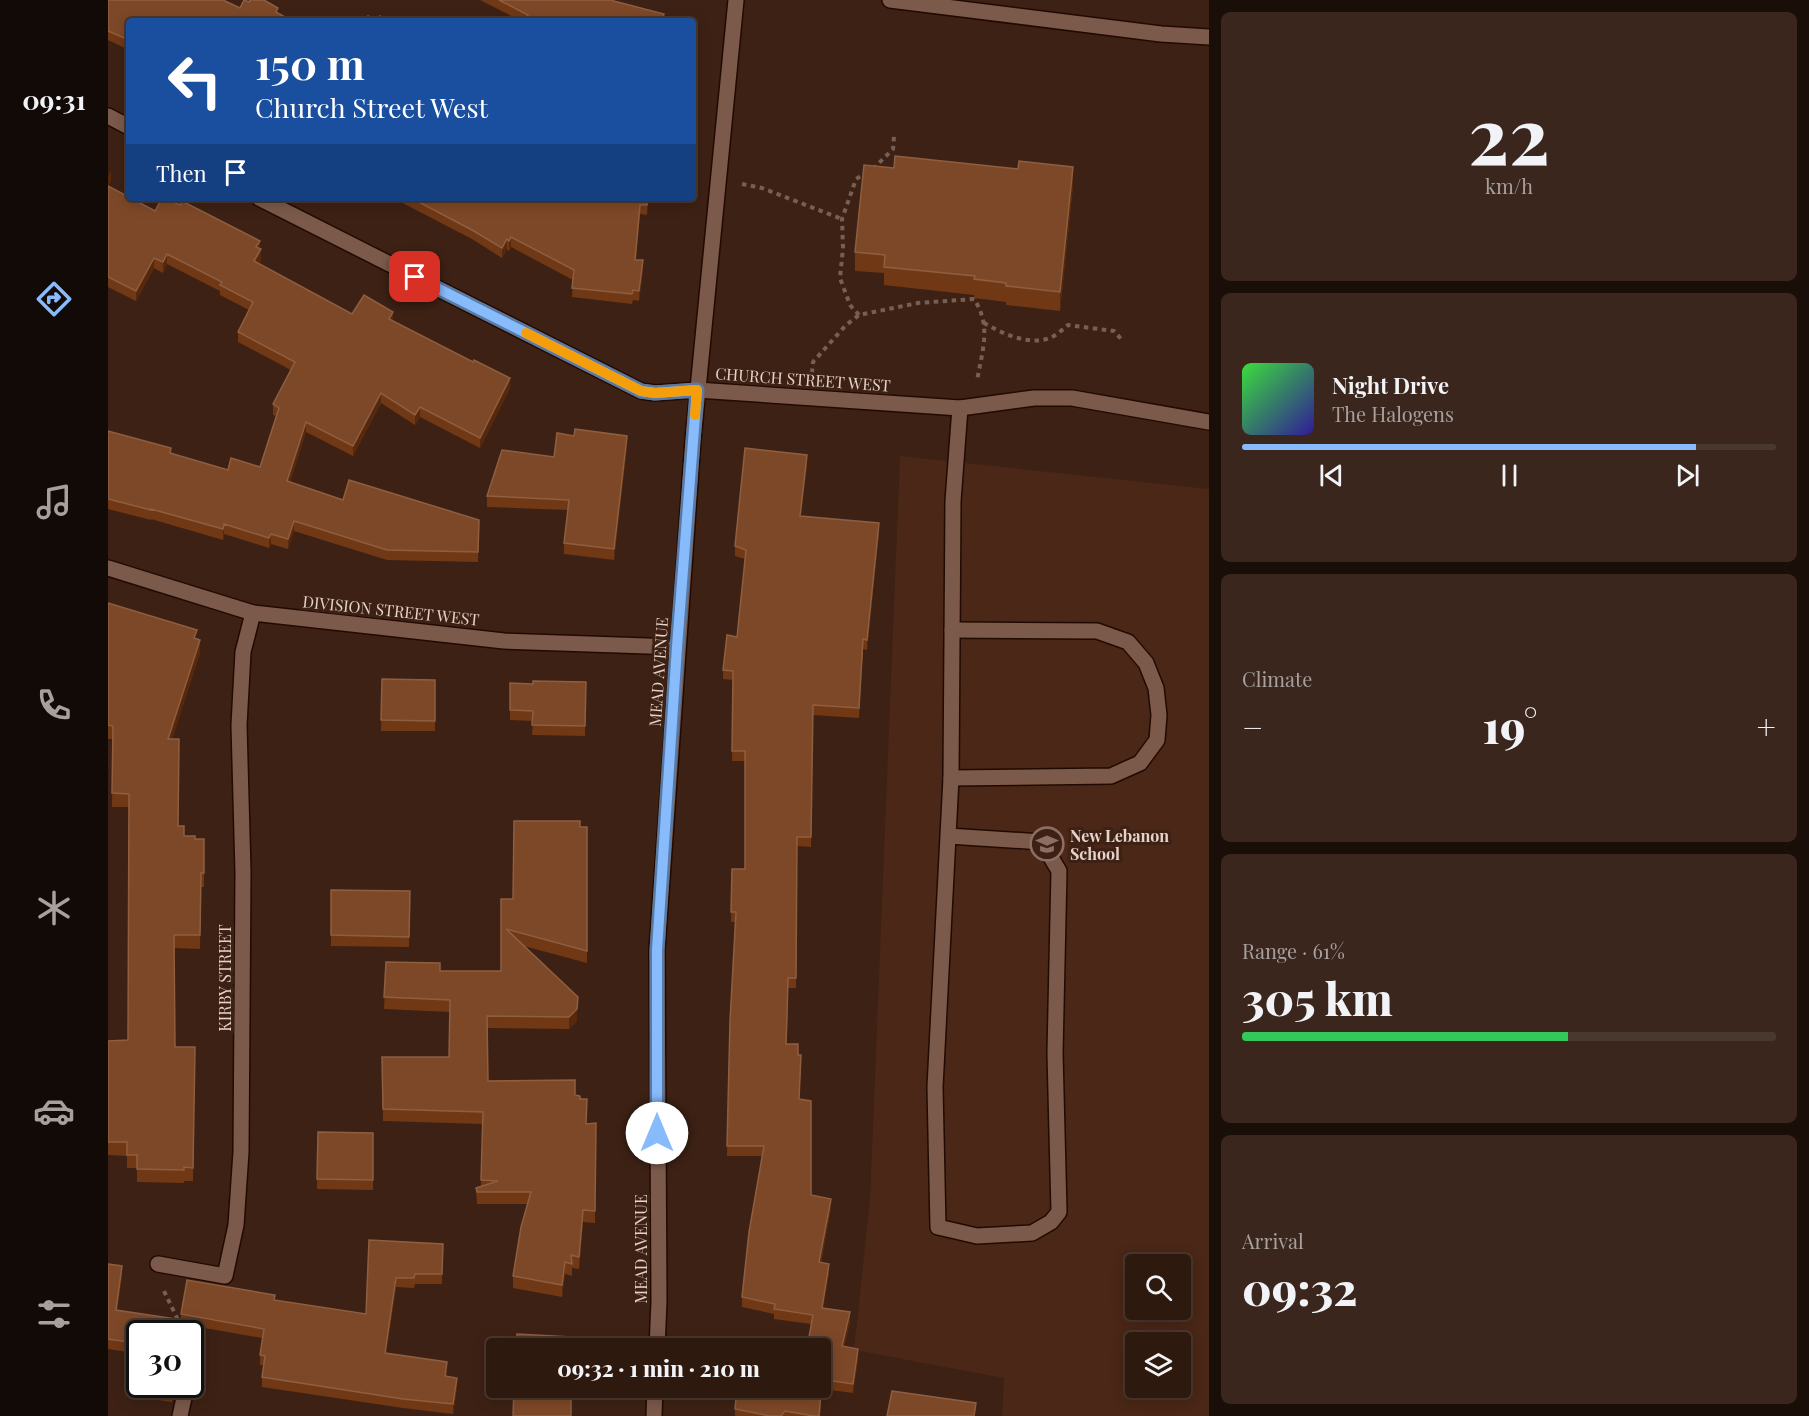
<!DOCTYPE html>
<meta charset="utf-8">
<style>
body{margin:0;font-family:"Playfair Display",serif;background:#3a261d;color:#f1f3f6;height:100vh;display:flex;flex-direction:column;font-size:22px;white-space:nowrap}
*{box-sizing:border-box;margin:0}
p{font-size:20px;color:#a7a09e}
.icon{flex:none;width:33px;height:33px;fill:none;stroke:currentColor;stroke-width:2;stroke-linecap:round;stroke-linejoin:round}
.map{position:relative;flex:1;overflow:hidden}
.sheet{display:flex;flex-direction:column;gap:12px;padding:12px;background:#190e08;width:600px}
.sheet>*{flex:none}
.banner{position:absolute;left:18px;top:18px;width:570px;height:183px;border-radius:6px;box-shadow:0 3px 15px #0003,0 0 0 2px #49382f;background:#1a4fa0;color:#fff;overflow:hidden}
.tools{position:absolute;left:1017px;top:1254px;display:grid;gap:12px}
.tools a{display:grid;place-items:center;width:66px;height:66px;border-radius:6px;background:#2e190f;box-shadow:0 3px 15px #0003,0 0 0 2px #49382f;font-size:30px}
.speed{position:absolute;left:18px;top:1320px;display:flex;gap:12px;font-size:30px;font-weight:700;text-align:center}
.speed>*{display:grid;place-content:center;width:78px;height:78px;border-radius:50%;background:#2e190f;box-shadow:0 3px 15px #0003,0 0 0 2px #49382f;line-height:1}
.speed .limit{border:3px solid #111;border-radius:9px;background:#fff;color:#111}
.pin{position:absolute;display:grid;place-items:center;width:51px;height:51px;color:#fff;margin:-26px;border-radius:12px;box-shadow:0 3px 9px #0006}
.me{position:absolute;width:66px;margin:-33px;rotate:0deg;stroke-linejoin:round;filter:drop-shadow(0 0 4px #0008)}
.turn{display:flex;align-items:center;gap:21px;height:126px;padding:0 30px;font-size:27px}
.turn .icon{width:78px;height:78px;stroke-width:2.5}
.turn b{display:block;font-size:42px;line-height:51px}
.then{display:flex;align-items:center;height:57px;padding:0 30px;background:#0003;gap:12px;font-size:22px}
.big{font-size:45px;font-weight:800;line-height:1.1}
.sheet .widget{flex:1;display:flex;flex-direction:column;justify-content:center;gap:9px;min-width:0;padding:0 21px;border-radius:9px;background:#3a261d}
.sheet .dial{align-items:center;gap:0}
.dial b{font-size:78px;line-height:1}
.song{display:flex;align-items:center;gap:18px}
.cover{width:72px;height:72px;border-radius:9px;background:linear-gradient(135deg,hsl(120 70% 55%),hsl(250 70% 35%))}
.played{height:6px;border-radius:3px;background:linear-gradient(90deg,#88bbfc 85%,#49382f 85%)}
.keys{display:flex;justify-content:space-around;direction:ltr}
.heat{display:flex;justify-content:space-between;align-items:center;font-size:33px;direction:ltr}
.charge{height:9px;border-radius:4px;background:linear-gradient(90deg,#34c759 61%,#49382f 0)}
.trip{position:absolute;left:378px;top:1338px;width:345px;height:60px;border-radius:6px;background:#2e190f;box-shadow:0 3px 15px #0003,0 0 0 2px #49382f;font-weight:800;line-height:60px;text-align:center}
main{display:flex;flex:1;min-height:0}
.menu{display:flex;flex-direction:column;width:108px;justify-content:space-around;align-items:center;background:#120a06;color:#a7a09e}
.menu .icon{width:42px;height:42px}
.menu .current{color:#88bbfc}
.menu b{font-size:27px;color:#f1f3f6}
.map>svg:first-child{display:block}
</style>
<main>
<nav class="menu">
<b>09:31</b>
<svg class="icon current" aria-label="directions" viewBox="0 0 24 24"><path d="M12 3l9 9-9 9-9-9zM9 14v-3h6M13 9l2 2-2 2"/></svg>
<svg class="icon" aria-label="music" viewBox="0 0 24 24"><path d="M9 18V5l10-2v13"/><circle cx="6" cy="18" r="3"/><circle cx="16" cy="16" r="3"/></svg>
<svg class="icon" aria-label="phone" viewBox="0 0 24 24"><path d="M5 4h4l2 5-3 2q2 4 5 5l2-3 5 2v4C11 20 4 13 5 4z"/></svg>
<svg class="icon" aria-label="climate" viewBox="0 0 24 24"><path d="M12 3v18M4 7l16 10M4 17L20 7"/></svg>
<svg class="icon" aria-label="car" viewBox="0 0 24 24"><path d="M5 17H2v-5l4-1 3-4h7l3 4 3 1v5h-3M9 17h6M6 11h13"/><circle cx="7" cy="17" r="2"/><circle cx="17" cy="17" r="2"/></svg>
<svg class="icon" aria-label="filters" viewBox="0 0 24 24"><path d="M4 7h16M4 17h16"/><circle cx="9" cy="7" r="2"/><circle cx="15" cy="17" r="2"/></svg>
</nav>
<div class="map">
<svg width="1101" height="1416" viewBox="0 0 1101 1416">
<rect width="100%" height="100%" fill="#3d2114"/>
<!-- built -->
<path fill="#4a2716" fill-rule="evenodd" d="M792,456L1101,489V1416H894L896,1378L746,1350L762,1199ZM1028,1264H1072V1310H1028ZM1028,1342H1072V1388H1028Z"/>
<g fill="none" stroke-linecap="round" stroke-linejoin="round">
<!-- minor casing -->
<g stroke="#230a01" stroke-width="18">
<g id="minor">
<path d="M782,0L1053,34L1101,37"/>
<path d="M0,116L21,127"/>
<path d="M151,198L533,391L547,393L589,390L852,408L926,398H964L1101,422"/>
<path d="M0,568L145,613L396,641L569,647"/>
<path d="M843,778L1003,776L1032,763L1049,740L1051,715L1048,688L1038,663L1020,642L989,631L844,630"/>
<path d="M840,836L934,842L951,871L947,1053L951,1212L943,1222L924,1233L869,1236L830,1227L827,1087L843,778L845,501L852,408"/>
<path d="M50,1264L117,1276L128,1225L133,1152L135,872L131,725L135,652L145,613"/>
<path d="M549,1348L551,1301L549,950L585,440L628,0"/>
<path d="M82,1365L86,1347"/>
<path d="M72,1416L79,1384"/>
<path d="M546,1416L547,1388"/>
</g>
</g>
<!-- path -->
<g stroke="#785f54" stroke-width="4" stroke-dasharray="4.5 4.5" stroke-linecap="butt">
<path d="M765,169L785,149L786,136"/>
<path d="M634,184L654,188L734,219"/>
<path d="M751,315L742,305L732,278L735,248L734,219L748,179L758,173"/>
<path d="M876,323C895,334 923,347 944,337C950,334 955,329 960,325L1006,331L1014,340"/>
<path d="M704,373L705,362L738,325L751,315L810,303L866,299C884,326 874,351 869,381"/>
<path d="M56,1291L71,1322"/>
</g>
<!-- minor -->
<use href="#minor" stroke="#7b5a4b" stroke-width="15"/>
</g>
<!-- wall -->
<g fill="#713815">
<path d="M0,0L132,8L141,2L170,8L21,21V50L0,40Z"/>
<path d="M372,0H502L564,21H413Z"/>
<path d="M0,186L47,211L152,249L153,260L150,263L244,314L285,321L402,388L372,448L312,417L307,425L273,403L245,456L198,432L182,482L235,500L371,520L370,562L279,560L186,531L180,549L163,544L161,548L116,534L115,540L43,519V520L0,509V431L63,453L120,470L152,467L168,416L165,415V404L183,370L130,342V332L141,310L112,295V291L59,264L55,273L46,268L28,301L0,287Z"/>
<path d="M965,186L952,311L898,305V302L866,298V295L776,285V273L747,271V252Z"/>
<path d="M285,198H540L539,215L532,214L528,260L535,270L531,301L525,300L524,304L464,297L465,280L403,247L401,251L399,249L394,258L364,239Z"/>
<path d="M519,446L506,560L456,554V543L460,510L379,507V496L446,457Z"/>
<path d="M699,465L693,516L771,533L759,650L755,649L751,718L705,715L703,847L689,846L688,988H680L678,1044L690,1055L693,1065L691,1099L703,1195L723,1208L713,1263L721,1274L715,1308L742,1322L736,1347L750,1359L745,1393L714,1389L712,1416H627V1409L712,1388V1348L703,1324L666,1319V1314L634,1307V1297L655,1156H619L622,1021L627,922H623L624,869H637V761H624L625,680L615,679V670L629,637L637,559L627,556V546Z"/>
<path d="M0,603L89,639L92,653L64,739L70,826L76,836L87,839H96V887H93L92,949L66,948L67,1047H87L85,1181H76V1183L29,1182V1168H19V1156L0,1155V1041L20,1040L21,807H4L5,739H0Z"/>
<path d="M274,679L327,680V731H273Z"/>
<path d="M478,682L477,736L424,735L425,721L402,720V683L425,684Z"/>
<path d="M472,827H479V963L416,946L469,1021L461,1029L380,1028V1081L467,1095L472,1099L478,1124L488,1123L487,1223L475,1222L471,1269L464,1268V1276L457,1274L454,1297L405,1288V1276L419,1204H369L368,1188L373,1186L375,1124L275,1121L274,1057H341L342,1012L276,1009L278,962L332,971H393L405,899Z"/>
<path d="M223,890L302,891L301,947L223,946Z"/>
<path d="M210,1132L265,1133V1190L209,1189Z"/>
<path d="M261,1240L335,1244L334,1284H307L306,1288L288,1287L278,1353L339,1371L338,1377L349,1388L345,1414L295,1408L154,1387V1377L156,1365H152V1355L154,1338L74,1324V1331L32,1384H66L64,1402L22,1396V1385L26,1353L0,1349V1264L14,1276L9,1310L73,1320V1314L167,1300L258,1314Z"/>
</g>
<!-- shaded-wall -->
<g fill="#57280c">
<path d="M965,167V186L952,311V292Z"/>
<path d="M3,171V181L0,186V176Z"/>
<path d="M532,205V214L527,269V260Z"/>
<path d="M403,237V247L401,251V241Z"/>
<path d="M399,239V249L394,258V248Z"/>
<path d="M152,241L153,260L146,271V261L148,247Z"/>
<path d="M59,254V264L55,273V262Z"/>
<path d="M46,258V268L28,301V291Z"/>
<path d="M535,260V270L531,301V291Z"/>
<path d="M285,312V322L281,319Z"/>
<path d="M402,378V388L372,448V438Z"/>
<path d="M273,393V403L245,456V446Z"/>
<path d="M312,407V417L307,425V415Z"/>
<path d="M198,422V432L179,491V481Z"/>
<path d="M519,436V446L506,560V549Z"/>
<path d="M699,455V465L692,525V516Z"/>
<path d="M186,521V531L180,549V539Z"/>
<path d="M771,523V533L759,650V640Z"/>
<path d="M116,524V534L115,540V529Z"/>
<path d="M163,534V544L161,548V538Z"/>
<path d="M92,640V653L60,752V739Z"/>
<path d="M470,997L469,1021L461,1029V1017Z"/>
<path d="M723,1199V1208L711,1272V1262Z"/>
<path d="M475,1210V1222L471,1269V1257Z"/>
<path d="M457,1262V1274L454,1297V1285Z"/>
<path d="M721,1264V1274L714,1317V1308Z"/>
<path d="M14,1266V1276L8,1320V1310Z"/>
<path d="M288,1278V1287L277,1363V1353Z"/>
<path d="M742,1312V1322L734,1356V1346Z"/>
<path d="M750,1349V1359L745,1393V1384Z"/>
<path d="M349,1378V1388L345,1414V1404Z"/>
<path d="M65,1384H66L64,1402V1391Z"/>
</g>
<!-- building -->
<g fill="#7d4828" stroke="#8e5e41" stroke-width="1.5">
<path d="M0,0H115L132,8L136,0L141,2L142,0H156L170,8L168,12L184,21H21V40L0,31Z"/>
<path d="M391,0H502L556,14L555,18L564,20V21H416L420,15Z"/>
<path d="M260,16L269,21H257Z"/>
<path d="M272,16L280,21H269Z"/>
<path d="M787,156L910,169L911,161L965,167L952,292L898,286V283L866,279L867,276L776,267L777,255L747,252L756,165L786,168Z"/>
<path d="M0,186L47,211L54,198H57L72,205L74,201L152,241L148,247L153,249L146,261L244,314L256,295L285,312L281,319L365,362L366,360L402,378L372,438L312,407L307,415L273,393L245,446L198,422L179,481L235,500L241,480L371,520L370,552L279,550L186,521L180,539L163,534L161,538L116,524L115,529L43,509V510L0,499V431L63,448L62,453L120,470L123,458L152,467L171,408L165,404L187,362L130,332L145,302L112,285L114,282L59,254L55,262L46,258L28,291L0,277Z"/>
<path d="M303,198H539V205H532L527,260H535L531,291L525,290L524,294L464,288L466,270L403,237L401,241L399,239L394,248L364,230Z"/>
<path d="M467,429L519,436L506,549L456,543L461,500L379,496L394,450L446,457L449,433L466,436Z"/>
<path d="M637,448L699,455L692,516L771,523L759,640L755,639L751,708L705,705L703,837H689L688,978H680L679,1016L678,1044H690V1055H693L691,1099L703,1101V1195L723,1199L711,1262L721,1264L714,1308L742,1312L734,1346L750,1349L745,1384L712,1379V1348H699L705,1315L666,1309L667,1304L634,1297L641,1232L656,1146H619L622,1021L628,912H623L624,869H637V751H624L625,671L615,670L619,635L629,637L638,550L627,546Z"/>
<path d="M0,603L89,630L86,638L92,640L60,739H71L70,826H76V836H87V839H96V873H93L92,935H66L67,1047H87L85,1168L76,1167V1170L29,1169V1155H19V1142H0V1041L20,1040L21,794L4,793L5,726L0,725Z"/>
<path d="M274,679L327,680V721L273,720Z"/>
<path d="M425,681L478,682L477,726L424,725L425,711L402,710V683L425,684Z"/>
<path d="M406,821H472V827H479V951L398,929L470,997L469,1009L461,1017L379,1016L380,1081L467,1080V1095L472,1096V1099H479L478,1124L488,1123L487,1211L475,1210L471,1257L463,1255L464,1264L457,1262L454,1285L405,1276L413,1227L423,1192H369L368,1188L390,1181L373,1180L375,1112L275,1109L274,1057H341L342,1000L276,997L278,962L332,963V971H393V899H405Z"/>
<path d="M223,890L302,891L301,937L223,935Z"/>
<path d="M210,1132L265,1133V1180L209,1179Z"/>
<path d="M261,1240L335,1244L334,1274H307L306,1278H288L277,1353L339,1362L337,1376L349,1378L345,1404L295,1399L154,1377L157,1356L152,1355L156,1329L73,1314L79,1280L167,1295L166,1300L258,1314Z"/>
<path d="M0,1264L14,1266L8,1310L74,1320L72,1334H32V1384H65L64,1391L22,1385L27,1343L0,1339Z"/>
<path d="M409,1334L464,1337V1348H409Z"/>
<path d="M712,1381H714L711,1416H706L677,1411L673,1416H662L627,1409L629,1388H712Z"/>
<path d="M406,1388H463V1416H405Z"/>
<path d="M784,1391L868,1403L866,1416H779Z"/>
</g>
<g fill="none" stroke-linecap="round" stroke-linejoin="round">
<!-- route casing -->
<g stroke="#587aa4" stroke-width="15">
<path id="route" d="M307,277L533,391L547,393L589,390L569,647L549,950V1133"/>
</g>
<!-- route -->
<use href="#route" stroke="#88bbfc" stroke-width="10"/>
<!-- slow -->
<path stroke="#f59e0b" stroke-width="10" d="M418,333L533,391L547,393L589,390L587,415"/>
</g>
<!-- icons -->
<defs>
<g id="school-ring" transform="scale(1.725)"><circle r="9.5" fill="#3d2114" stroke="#8d6e63" stroke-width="1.5"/><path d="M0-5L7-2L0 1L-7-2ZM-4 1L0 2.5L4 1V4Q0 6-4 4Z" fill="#8d6e63"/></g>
</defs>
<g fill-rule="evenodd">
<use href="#school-ring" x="939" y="844"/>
</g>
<g text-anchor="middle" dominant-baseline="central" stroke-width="6" stroke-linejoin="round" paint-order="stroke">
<!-- street labels -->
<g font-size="16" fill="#e5d2c9" stroke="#3d2114">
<text transform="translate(695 379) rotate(4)">CHURCH STREET WEST</text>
<text transform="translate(283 610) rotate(6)">DIVISION STREET WEST</text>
<text transform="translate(550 672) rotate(-86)">MEAD AVENUE</text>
<text transform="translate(116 978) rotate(-90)">KIRBY STREET</text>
<text transform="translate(532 1249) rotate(-90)">MEAD AVENUE</text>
</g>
<!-- poi labels -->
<g font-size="16" font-weight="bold" fill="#e5d2c9" stroke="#3d2114" text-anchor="start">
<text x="962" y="835">New Lebanon<tspan x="962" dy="18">School</tspan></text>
</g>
</g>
</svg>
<div class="tools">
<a><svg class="icon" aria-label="search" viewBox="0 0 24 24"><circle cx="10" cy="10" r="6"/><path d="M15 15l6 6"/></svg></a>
<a><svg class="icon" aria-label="layers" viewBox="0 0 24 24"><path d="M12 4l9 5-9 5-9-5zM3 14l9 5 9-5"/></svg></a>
</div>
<div class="speed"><div class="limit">30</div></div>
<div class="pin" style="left:307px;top:277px;background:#d93025"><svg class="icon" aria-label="arrive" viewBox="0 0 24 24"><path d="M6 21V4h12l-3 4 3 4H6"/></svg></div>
<svg class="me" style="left:549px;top:1133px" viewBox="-20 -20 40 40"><circle r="19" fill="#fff"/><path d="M0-13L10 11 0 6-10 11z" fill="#88bbfc"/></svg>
<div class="trip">09:32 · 1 min · 210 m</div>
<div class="banner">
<div class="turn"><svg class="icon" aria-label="left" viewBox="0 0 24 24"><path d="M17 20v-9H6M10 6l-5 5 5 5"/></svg><div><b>150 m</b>Church Street West</div></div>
<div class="then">Then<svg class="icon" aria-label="arrive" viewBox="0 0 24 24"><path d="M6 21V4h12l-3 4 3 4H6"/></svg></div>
</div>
</div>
<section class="sheet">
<div class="widget dial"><b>22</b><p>km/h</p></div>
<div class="widget">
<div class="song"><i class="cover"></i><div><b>Night Drive</b><p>The Halogens</p></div></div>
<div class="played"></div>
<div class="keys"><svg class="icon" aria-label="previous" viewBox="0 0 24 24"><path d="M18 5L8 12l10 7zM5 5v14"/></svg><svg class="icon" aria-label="pause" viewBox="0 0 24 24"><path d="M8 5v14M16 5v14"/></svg><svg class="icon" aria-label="next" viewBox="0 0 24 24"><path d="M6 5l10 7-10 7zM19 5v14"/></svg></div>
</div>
<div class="widget"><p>Climate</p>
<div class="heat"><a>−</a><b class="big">19°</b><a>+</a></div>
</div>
<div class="widget"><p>Range · 61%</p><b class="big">305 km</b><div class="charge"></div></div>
<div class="widget"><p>Arrival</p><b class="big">09:32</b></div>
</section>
</main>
